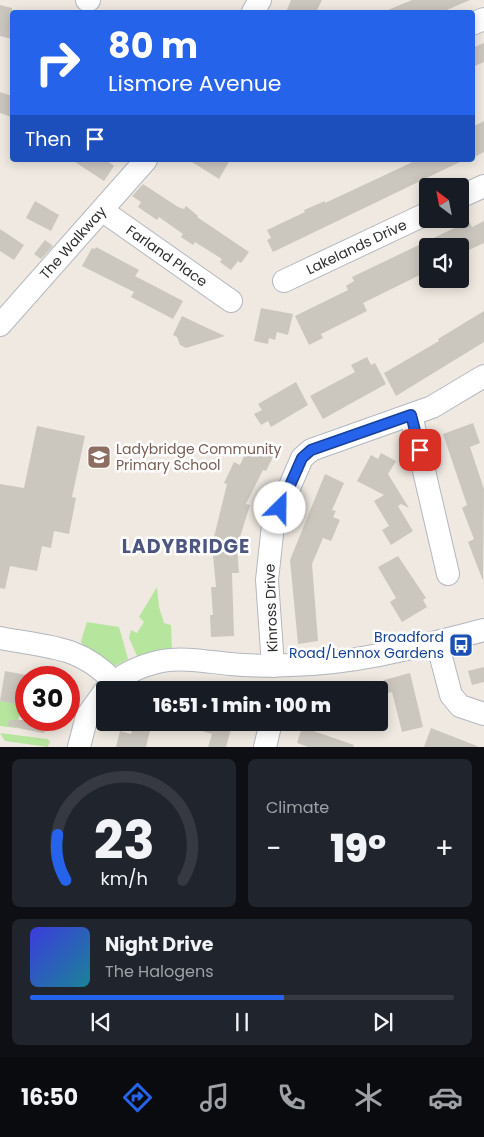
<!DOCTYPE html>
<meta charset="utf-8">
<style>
body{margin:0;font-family:Poppins,sans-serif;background:#20242c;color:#f1f3f6;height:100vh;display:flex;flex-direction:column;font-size:19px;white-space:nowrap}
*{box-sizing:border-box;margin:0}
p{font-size:16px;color:#9ea1a6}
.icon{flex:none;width:28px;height:28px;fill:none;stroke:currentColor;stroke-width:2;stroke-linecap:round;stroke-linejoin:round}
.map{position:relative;height:747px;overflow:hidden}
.panel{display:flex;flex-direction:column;gap:12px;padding:12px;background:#0d0f14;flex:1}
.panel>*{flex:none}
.hud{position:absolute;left:10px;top:10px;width:465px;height:152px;border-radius:5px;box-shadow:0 2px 12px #0003;background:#2563eb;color:#fff;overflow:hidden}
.needle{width:32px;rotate:328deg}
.controls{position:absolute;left:419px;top:178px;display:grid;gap:10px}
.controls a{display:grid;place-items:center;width:50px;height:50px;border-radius:5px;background:#171b24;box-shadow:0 2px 12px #0003;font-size:25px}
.speed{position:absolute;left:15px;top:666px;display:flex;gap:10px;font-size:25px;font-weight:700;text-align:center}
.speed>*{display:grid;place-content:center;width:65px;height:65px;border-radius:50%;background:#171b24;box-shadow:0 2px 12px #0003;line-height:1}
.speed .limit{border:8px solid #d22;background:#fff;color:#111}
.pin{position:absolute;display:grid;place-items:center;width:42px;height:42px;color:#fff;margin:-21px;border-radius:10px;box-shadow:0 2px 8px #0006}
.me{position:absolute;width:55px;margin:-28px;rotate:23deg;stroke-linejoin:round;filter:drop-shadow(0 0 4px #0008)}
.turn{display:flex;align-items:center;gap:18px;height:105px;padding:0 15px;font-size:22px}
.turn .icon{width:65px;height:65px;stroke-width:2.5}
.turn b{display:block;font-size:35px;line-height:42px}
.then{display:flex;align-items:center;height:48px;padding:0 15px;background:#0003;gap:10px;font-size:19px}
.big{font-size:38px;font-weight:800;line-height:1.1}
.panel .widget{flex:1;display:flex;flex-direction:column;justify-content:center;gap:8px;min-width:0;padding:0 18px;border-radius:8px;background:#20242c}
.panel .dial{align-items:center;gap:0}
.dial svg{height:130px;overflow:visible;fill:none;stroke:#363941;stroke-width:7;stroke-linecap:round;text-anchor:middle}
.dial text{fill:#f1f3f6;stroke:none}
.song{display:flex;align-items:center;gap:15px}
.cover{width:60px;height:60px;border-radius:8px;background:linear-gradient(135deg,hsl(240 70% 55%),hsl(190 70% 35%))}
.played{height:5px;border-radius:2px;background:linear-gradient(90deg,#2563eb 60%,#363941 60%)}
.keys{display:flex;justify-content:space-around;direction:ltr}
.heat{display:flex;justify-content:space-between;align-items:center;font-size:28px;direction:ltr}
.panel .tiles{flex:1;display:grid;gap:12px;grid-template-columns:1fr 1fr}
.widget:last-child{grid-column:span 2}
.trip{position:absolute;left:96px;top:681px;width:292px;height:50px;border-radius:5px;background:#171b24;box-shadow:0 2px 12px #0003;font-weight:800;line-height:50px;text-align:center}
.tab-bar{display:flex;height:80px;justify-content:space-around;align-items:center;background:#090b0e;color:#9ea1a6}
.tab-bar .icon{width:35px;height:35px}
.tab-bar .active{color:#2563eb}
.tab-bar b{font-size:22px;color:#f1f3f6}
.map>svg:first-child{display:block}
</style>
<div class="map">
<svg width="484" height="747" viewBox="0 0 484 747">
<rect width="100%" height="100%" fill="#efe9e1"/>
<!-- green -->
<g fill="#b6e59e">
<path d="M157,587L159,607L164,623L171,625L172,652L138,658L129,638L131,630L137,633L144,622L139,617Z"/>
<path d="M87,622L119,627L128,659L115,666L83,648L81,641Z"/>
<path d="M0,701L22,705L16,728L0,726Z"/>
<path d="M0,733L47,739L50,741L48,747L5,741Z"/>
</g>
<!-- building -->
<g fill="#cbc7bf">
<path d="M291,0H322L316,12H286Z"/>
<path d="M412,0H470L442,12H383Z"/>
<path d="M0,5L12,8V39L0,36Z"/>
<path d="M484,43V62L472,67V48Z"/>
<path d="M0,92L12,96V117L0,113Z"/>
<path d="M484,121V152L472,158V127Z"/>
<path d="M72,160H106L114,166L104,181Z"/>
<path d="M189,160H230L219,179Z"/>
<path d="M417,160H464L273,252L267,240L271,238L267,230L305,212L304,210L325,201V203Z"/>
<path d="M143,184L178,207L184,209L186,206L198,216L197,217L249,252L241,263L238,261L231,270L220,262L222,259L195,242L193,245L181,237L183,234L159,217L157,220L138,207L141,202L132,196Z"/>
<path d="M35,201L59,215L51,231L26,218Z"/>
<path d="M469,221L472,227L484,221V243L460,254V246H428V271L363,303L367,311L321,334L323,338L309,345L295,316L348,290L346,286L354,281L352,277Z"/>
<path d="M0,229L24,245L14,260L0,251Z"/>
<path d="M45,240L53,246L41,259L34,254Z"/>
<path d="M96,247L139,270L135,276L183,301L173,319L131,297L134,292L82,266L92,248L95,249Z"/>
<path d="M261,308L293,314L288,335L277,332L275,340L269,338L268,344L254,341Z"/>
<path d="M484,311V342L396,396L384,373L439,341L438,339Z"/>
<path d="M182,316L203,326L225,336L186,348L180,345L177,337L173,335Z"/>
<path d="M367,357L371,365L375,363L386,384L323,419L310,396L355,372L351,365Z"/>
<path d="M296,382L308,405L271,427L268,421L261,425L254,414L262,410L258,404Z"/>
<path d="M473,423L480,443L470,447L484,489L483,581L468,542L474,539L462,508L467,505L443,434Z"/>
<path d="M37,426L85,436L72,497L76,498L69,534L54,531L51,548L42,546L37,571L10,566L5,589L0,588V484L24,488Z"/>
<path d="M250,443L274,455L266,471L263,470L246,504L250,505L237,547L239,573H232L234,636L211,637L210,615H213L211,587H216L212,545L227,484L224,483L234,462L240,465Z"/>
<path d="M381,453L396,461L388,474L409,508L401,504L398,506L413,531L391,545L382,530L389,526L374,501L384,495L357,481L371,455L378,459Z"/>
<path d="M325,474L344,483L332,510L336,511L333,517L340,520L331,541L323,538L312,564L318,641L298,644L290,560Z"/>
<path d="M398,556L426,598L423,600L427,607L402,622L390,602L396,598L378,567Z"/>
<path d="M484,667V682L472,685L468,671Z"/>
<path d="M5,671L26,675V706L0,701Z"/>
<path d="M410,673L423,727L402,732L392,692L387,693L384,680Z"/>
<path d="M9,720H64L43,733L8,726Z"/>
<path d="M134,722H152L146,747H116L120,731L131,734Z"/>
<path d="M186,722H233L226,747H208L212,734L186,726Z"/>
<path d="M302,727L354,745L353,747H308L297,743Z"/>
<path d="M431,728L477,746V747H424Z"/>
</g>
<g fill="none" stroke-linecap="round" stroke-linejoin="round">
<!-- minor casing -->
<g stroke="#b4b7c1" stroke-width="24">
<g id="minor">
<path d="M87,0H89"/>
<path d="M253,12L260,0"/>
<path d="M472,24L484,19"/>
<path d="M460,197L484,186"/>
<path id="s1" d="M103,211L231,301"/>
<path id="s2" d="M284,281L428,213"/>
<path id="s3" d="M0,325L146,160"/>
<path d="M411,415L448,574"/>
<path d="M0,638C46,647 80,645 113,681"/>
<path d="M437,642L451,695L460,706L484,714"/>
<path d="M273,666L267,580L273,525L302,458L311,450L432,407L484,376"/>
<path d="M106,690C119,675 142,665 162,661C184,657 208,662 230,664C250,666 271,666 291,665C356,664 421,646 484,630"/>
<path d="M79,747L87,716L105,691"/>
<path d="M265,747L271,722"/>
</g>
</g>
<!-- minor -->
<use href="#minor" stroke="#fff" stroke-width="22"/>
</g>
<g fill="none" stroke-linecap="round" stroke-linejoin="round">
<!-- route casing -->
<g stroke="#184099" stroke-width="12">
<path id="route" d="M280,508L302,458L311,450L411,415L420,450"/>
</g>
<!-- route -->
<use href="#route" stroke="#2563eb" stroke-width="9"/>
</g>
<!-- icons -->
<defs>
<g id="school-square" transform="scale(1.25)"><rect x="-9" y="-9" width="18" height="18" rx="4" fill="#8d6e63" stroke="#fff"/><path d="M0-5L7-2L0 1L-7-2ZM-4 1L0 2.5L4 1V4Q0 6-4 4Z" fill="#fff"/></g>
<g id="bus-square" transform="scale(1.25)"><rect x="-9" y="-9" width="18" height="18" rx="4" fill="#1a4fb4" stroke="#fff"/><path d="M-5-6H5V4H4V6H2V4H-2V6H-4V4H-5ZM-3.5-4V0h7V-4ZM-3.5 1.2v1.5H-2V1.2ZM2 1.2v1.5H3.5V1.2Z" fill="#fff"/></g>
</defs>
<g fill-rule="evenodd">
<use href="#school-square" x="99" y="457"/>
<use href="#bus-square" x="461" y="645"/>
</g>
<g text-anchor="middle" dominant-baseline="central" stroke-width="5" stroke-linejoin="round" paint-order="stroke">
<!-- street labels -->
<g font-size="14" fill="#2e2e2e" stroke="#fff">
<text stroke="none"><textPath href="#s3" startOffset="110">The Walkway</textPath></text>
<text stroke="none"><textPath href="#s2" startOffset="80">Lakelands Drive</textPath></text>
<text stroke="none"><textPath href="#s1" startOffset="78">Farland Place</textPath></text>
<text transform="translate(271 608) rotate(-92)">Kinross Drive</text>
</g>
<!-- education labels -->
<g font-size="14" fill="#785e54" stroke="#fff" text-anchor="start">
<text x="116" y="449">Ladybridge Community<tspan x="116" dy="16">Primary School</tspan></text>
</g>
<!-- transit labels -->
<g font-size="14" fill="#164399" stroke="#fff" text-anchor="end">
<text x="444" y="637">Broadford<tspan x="444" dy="16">Road/Lennox Gardens</tspan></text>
</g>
<!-- district labels -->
<g font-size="19" font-weight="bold" letter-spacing="1" fill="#4d5680" stroke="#fff">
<text x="186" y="546">LADYBRIDGE</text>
</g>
</g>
</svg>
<div class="controls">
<a><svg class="needle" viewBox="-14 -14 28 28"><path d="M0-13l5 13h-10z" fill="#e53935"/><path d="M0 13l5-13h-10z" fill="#9ea1a6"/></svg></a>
<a><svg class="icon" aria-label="sound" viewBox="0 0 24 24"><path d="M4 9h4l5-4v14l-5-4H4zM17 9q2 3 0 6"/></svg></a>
</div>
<div class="speed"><div class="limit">30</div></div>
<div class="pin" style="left:420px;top:450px;background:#d93025"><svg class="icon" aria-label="arrive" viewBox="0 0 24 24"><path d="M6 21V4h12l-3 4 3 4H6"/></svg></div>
<svg class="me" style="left:280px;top:508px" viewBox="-20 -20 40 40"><circle r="19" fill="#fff"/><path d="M0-13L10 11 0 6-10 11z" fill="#2563eb"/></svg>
<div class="trip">16:51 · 1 min · 100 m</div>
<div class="hud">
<div class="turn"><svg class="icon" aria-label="right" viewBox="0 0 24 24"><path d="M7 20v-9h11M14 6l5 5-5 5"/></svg><div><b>80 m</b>Lismore Avenue</div></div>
<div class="then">Then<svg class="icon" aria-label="arrive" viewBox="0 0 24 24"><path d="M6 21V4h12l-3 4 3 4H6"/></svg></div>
</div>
</div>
<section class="panel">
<div class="tiles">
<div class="widget dial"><svg viewBox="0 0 100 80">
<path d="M14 69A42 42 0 1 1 86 69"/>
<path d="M14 69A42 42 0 0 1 9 41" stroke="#2563eb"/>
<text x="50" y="56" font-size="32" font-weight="700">23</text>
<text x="50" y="72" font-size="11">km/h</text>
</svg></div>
<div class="widget"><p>Climate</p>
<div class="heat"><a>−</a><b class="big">19°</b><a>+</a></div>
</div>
<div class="widget">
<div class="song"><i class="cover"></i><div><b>Night Drive</b><p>The Halogens</p></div></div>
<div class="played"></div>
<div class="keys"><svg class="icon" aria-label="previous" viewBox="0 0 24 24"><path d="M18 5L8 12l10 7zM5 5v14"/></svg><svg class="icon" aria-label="pause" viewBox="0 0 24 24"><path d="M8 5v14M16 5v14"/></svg><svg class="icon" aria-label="next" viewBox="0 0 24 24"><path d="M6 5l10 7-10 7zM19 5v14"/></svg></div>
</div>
</div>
</section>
<nav class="tab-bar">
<b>16:50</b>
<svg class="icon active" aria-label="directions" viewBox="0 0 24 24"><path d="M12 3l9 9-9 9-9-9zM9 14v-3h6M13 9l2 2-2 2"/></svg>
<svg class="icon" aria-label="music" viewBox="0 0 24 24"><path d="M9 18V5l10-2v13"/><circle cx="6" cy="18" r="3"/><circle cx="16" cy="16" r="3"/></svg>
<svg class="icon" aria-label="phone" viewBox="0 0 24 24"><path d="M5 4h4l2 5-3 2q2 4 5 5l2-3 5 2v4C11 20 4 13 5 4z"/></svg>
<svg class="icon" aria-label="climate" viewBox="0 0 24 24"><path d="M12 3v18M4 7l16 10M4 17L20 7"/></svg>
<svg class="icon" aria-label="car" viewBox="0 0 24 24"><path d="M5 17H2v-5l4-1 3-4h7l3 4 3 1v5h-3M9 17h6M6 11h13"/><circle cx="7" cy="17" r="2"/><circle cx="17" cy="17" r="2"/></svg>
</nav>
